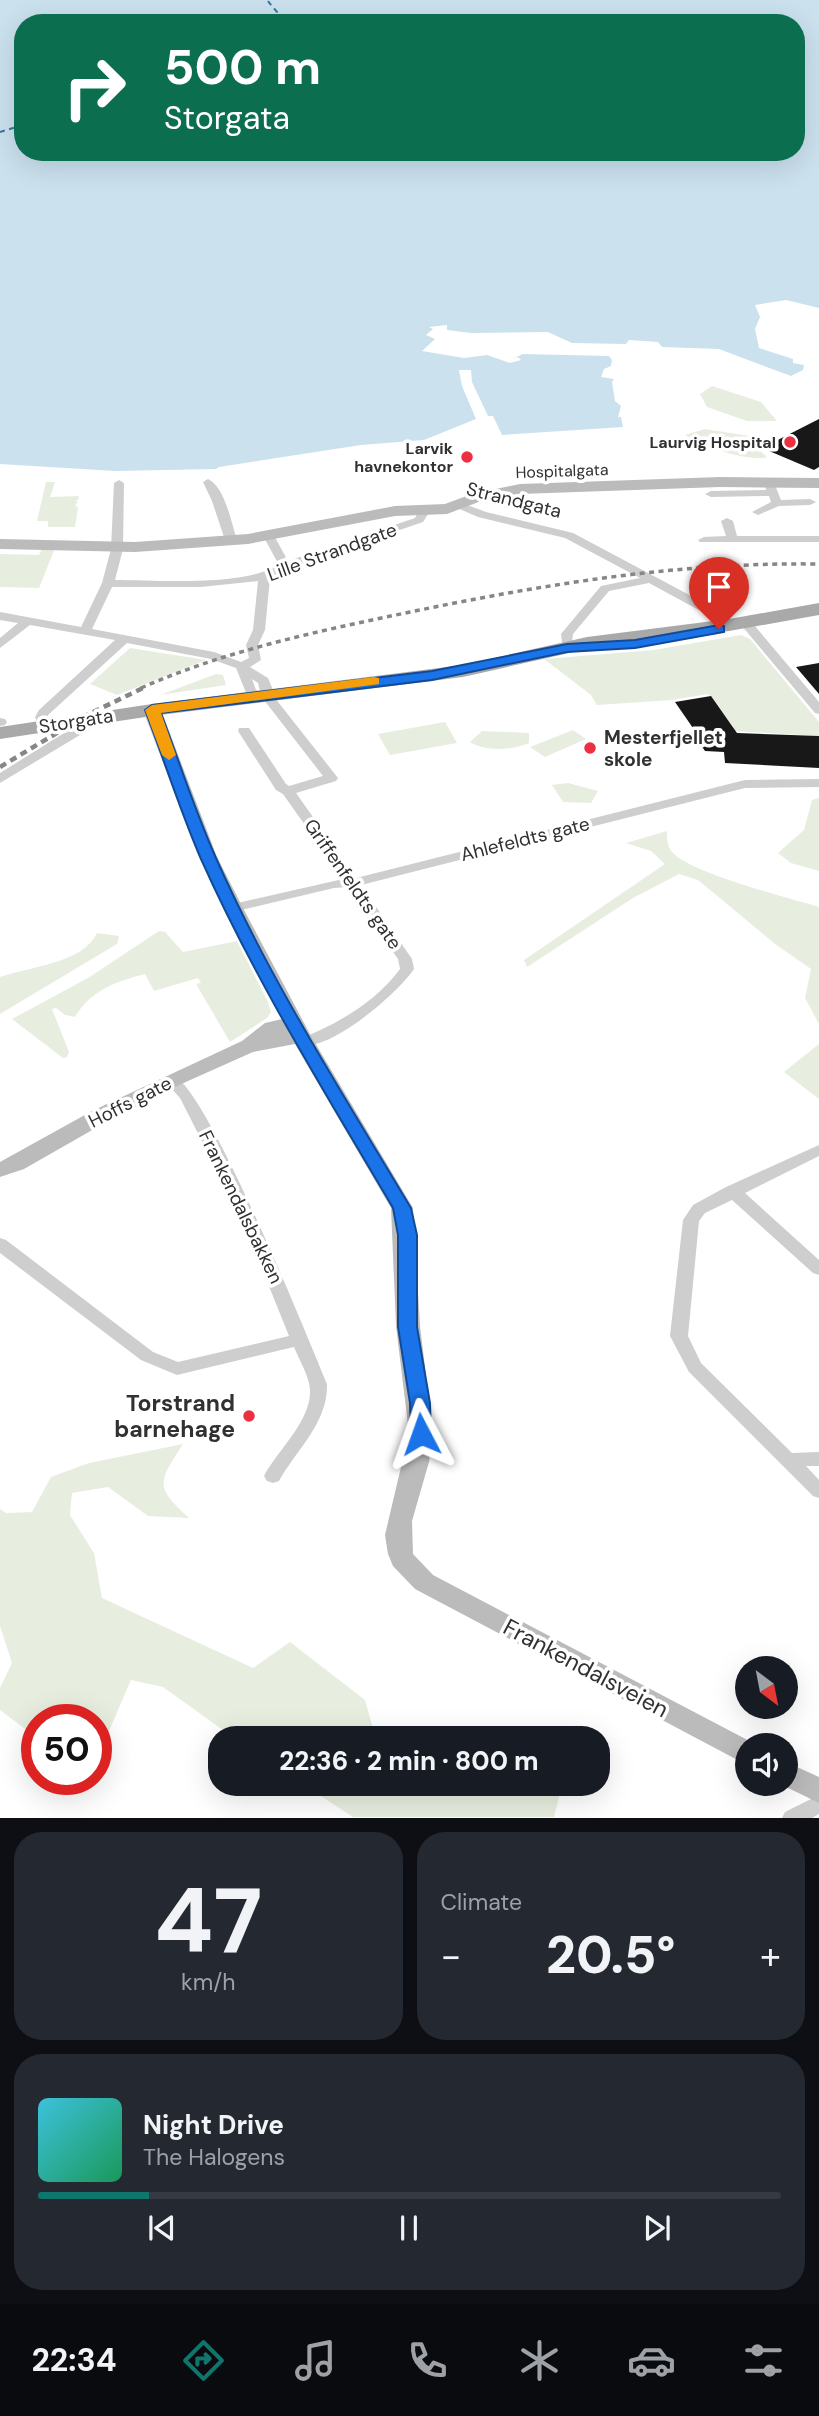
<!DOCTYPE html>
<meta charset="utf-8">
<style>
body{margin:0;font-family:"DM Sans",sans-serif;background:#242831;color:#f1f3f6;height:100vh;display:flex;flex-direction:column;font-size:26px;white-space:nowrap}
*{box-sizing:border-box;margin:0}
p{font-size:23px;color:#9ea1a6}
.icon{flex:none;width:38px;height:38px;fill:none;stroke:currentColor;stroke-width:2;stroke-linecap:round;stroke-linejoin:round}
.map{position:relative;height:1818px;overflow:hidden}
.panel{display:flex;flex-direction:column;gap:14px;padding:14px;background:#0d0f14;flex:1}
.panel>*{flex:none}
.top-card{position:absolute;left:14px;top:14px;width:791px;height:147px;border-radius:28px;box-shadow:0 7px 28px #0002;background:#0b6e4f;color:#fff;overflow:hidden}
.needle{width:46px;rotate:148deg}
.buttons{position:absolute;left:735px;top:1656px;display:grid;gap:14px}
.buttons a{display:grid;place-items:center;width:63px;height:63px;border-radius:50%;background:#171b24;box-shadow:0 7px 28px #0002;font-size:35px}
.speed{position:absolute;left:21px;top:1704px;display:flex;gap:14px;font-size:35px;font-weight:700;text-align:center}
.speed>*{display:grid;place-content:center;width:91px;height:91px;border-radius:50%;background:#171b24;box-shadow:0 7px 28px #0002;line-height:1}
.speed .limit{border:10px solid #d22;background:#fff;color:#111}
.pin{position:absolute;display:grid;place-items:center;width:60px;height:60px;color:#fff;margin:-72px -30px;border-radius:50% 50% 50% 0;rotate:-45deg;box-shadow:0 0 7px #0007}
.pin .icon{rotate:45deg}
.me{position:absolute;width:77px;margin:-38px;rotate:356deg;stroke-linejoin:round;filter:drop-shadow(0 0 5px #0008)}
.turn{display:flex;align-items:center;gap:24px;height:147px;padding:0 35px;font-size:32px}
.turn .icon{width:91px;height:91px;stroke-width:2.5}
.turn b{display:block;font-size:49px;line-height:60px}
.big{font-size:52px;font-weight:800;line-height:1.1}
.panel .widget{flex:1;display:flex;flex-direction:column;justify-content:center;gap:10px;min-width:0;padding:0 24px;border-radius:28px;background:#242831}
.panel .dial{align-items:center;gap:0}
.dial b{font-size:91px;line-height:1}
.song{display:flex;align-items:center;gap:21px}
.cover{width:84px;height:84px;border-radius:10px;background:linear-gradient(135deg,hsl(190 70% 55%),hsl(150 70% 35%))}
.played{height:7px;border-radius:4px;background:linear-gradient(90deg,#0f766e 15%,#363941 15%)}
.keys{display:flex;justify-content:space-around;direction:ltr}
.heat{display:flex;justify-content:space-between;align-items:center;font-size:38px;direction:ltr}
.panel .tiles{flex:1;display:grid;gap:14px;grid-template-columns:1fr 1fr}
.widget:last-child{grid-column:span 2}
.trip{position:absolute;left:208px;top:1726px;width:402px;height:70px;border-radius:28px;background:#171b24;box-shadow:0 7px 28px #0002;font-weight:800;line-height:70px;text-align:center}
.tabs{display:flex;height:112px;justify-content:space-around;align-items:center;background:#090b0e;color:#9ea1a6}
.tabs .icon{width:49px;height:49px}
.tabs .selected{color:#0f766e}
.tabs b{font-size:32px;color:#f1f3f6}
.map>svg:first-child{display:block}
</style>
<div class="map">
<svg width="819" height="1818" viewBox="0 0 819 1818">
<rect width="100%" height="100%" fill="#fff"/>
<!-- green -->
<g fill="#e7eedf">
<path d="M712,386L761,402L777,421H747L707,407L700,394Z"/>
<path d="M705,429L756,437L761,441L758,449L767,457C750,463 699,445 685,435Z"/>
<path d="M46,482H55L50,497L79,496L78,500H75L78,502L75,505L78,508L75,527H48V521H37Z"/>
<path d="M42,548H55L39,588L0,587V554L39,555Z"/>
<path d="M741,635L750,639L819,722V736L732,731L733,726L708,694L672,700L597,705L591,695L544,659L654,650Z"/>
<path d="M130,648L206,660L117,695L90,684Z"/>
<path d="M216,674L223,675L226,685L160,695Z"/>
<path d="M445,722L457,743L390,755L378,734Z"/>
<path d="M573,730L586,739L545,757L530,747Z"/>
<path d="M482,731L529,733V743C512,750 485,752 470,742Z"/>
<path d="M568,783L598,791L591,803L563,802L552,785Z"/>
<path d="M819,798V871L791,863L778,853L804,830L812,800Z"/>
<path d="M667,831C667,839 667,845 672,852C692,874 787,897 819,907V1024L805,998L811,969L775,944L698,880L679,874L633,898L527,967L524,960L665,864L651,851L626,843Z"/>
<path d="M159,931L165,932L183,952L237,941L268,1002L271,1012L267,1018L230,1042L196,984L201,983L198,978L154,991L145,974C115,982 91,990 75,1017L65,1015L56,1008L52,1009L69,1052L67,1057L63,1058L12,1019L88,978Z"/>
<path d="M97,933L119,936L117,944L0,1014V977C28,967 84,963 97,933Z"/>
<path d="M819,1044V1099L784,1072Z"/>
<path d="M183,1444C159,1482 153,1485 189,1518L148,1516L108,1487L72,1493L70,1515L94,1553L102,1598L253,1668L290,1642L365,1700L373,1728L391,1738H234L163,1687L131,1680L96,1761V1720H37V1738L0,1710V1688L12,1663L0,1626V1509L6,1513L32,1512L51,1477L89,1463Z"/>
<path d="M301,1783H549L559,1797L554,1817H353Z"/>
</g>
<!-- water -->
<path fill="#cbe1ee" fill-rule="evenodd" d="M0,0H819V308L786,300L755,305L760,317L755,329L759,348L793,359V363L804,365L803,370L791,376L719,349L662,347L658,342L629,340L626,344L572,343L548,332L471,333L447,330V325L429,327L433,329L426,335L435,339L422,351L464,358L487,355L510,363L521,360L518,357L512,359L523,354L609,356L612,360L611,366L604,369L601,377L614,379L612,382L615,401L621,406L618,417H621L623,427L502,435L493,416H488L472,382L471,370H459L462,386L476,419L424,440L361,445L219,467L216,469L115,471L0,464ZM23,23H796V152H23Z"/>
<g fill="none" stroke-linecap="round" stroke-linejoin="round">
<!-- ferry -->
<g stroke="#3a7597" stroke-width="2" stroke-dasharray="5 4.5" stroke-linecap="butt">
<path d="M261,23L277,12L267,0"/>
<path d="M0,132L23,125"/>
</g>
</g>
<!-- building -->
<g fill="#181818">
<path d="M819,419V467L814,470L762,448Z"/>
<path d="M819,663V694L796,667Z"/>
<path d="M711,696L737,733L819,736V768L725,763L724,752L705,751L691,731H695L675,702Z"/>
</g>
<g fill="none" stroke-linecap="round" stroke-linejoin="round">
<!-- minor -->
<g fill="#cecece" fill-rule="evenodd">
<path d="M208,479C225,487 231,522 237,540L235,542L231,543L225,540L212,501L203,482Z"/>
<path d="M119,480L124,483L123,549L115,580C158,580 242,587 279,565L262,534L264,532H272L288,561L415,518L420,509H428L430,511L423,522L289,568L270,578L265,630L258,645L261,660L250,667L268,678L273,690L271,693L338,778L336,781L296,793L356,878L745,780L819,779V787L745,788L361,885L412,959L414,969C398,993 329,1053 299,1045L297,1042L299,1039C336,1025 376,1002 400,969L398,959L348,887L334,888L233,912L226,908L233,904L343,879L283,794L276,790L238,731L239,728H249L286,784L289,786L323,776L264,700L247,695L236,668L211,659L127,643L48,715L50,726L44,730L40,729L35,717L39,710L115,640L30,625L0,648V638L18,623L0,620V612L81,627L102,583L111,549L114,483ZM258,581L253,630L246,645L249,658L241,662L214,652L92,629L112,587H201ZM252,679L258,683L260,691L256,690Z"/>
<path d="M770,482L775,485L781,500L810,499L816,502L810,505L779,506L758,515L752,512L771,502L769,496L711,497L705,494L711,491L766,490L765,485Z"/>
<path d="M459,502L486,512L573,533L727,615L735,625L733,628H725L719,621L649,583L609,591L573,634L571,651H563L561,634L601,586L640,578L565,538L478,517L455,507L453,505Z"/>
<path d="M727,518L733,521L737,536H819V542H700L698,540L704,537L726,536L721,521Z"/>
<path d="M745,618L749,619L819,702V714L815,713L741,625L739,622L741,619Z"/>
<path d="M93,715L99,719L90,729L0,783V773Z"/>
<path d="M0,718L5,719L7,722L5,725L0,726Z"/>
<path d="M172,1075C206,1084 309,1341 327,1384C328,1423 297,1449 279,1481L273,1483L267,1481L264,1476C278,1449 317,1416 309,1383C306,1371 299,1359 294,1347L177,1375L141,1360L0,1253V1238L6,1240L153,1352L178,1362L289,1336L244,1224L180,1098L164,1080Z"/>
<path d="M819,1145V1156L745,1193L819,1260V1275L813,1273L732,1200L705,1213L699,1221L688,1336L701,1363L792,1453L819,1452V1466H806L819,1480V1498L813,1496L689,1372L670,1336L683,1220L693,1205L726,1187Z"/>
<path d="M819,1795V1814L812,1818H782L785,1812Z"/>
</g>
<!-- secondary -->
<g fill="#bbb" fill-rule="evenodd">
<path d="M720,477L819,478V488L720,487L520,494L481,501L447,514L395,516L248,544L135,552L0,549V539L135,542L248,534L395,506L445,504L472,494L520,484Z"/>
<path d="M152,705L161,710L217,857L243,908L311,1036L413,1208L420,1326L433,1433L429,1462L412,1521L413,1554L433,1575L757,1745H747V1765L415,1589L393,1566L388,1554L385,1535L409,1433L396,1326L391,1208L295,1044L253,1052L179,1085L108,1121L24,1169L0,1177V1162L92,1111L242,1041L265,1023L282,1019L199,857L143,710Z"/>
<path d="M786,1762L819,1777V1803L778,1783H786Z"/>
</g>
<!-- primary -->
<path fill="#a9a9a9" fill-rule="evenodd" d="M819,603V615L729,631L587,649L463,677L152,716L0,739V727L152,704L463,665L587,637L729,619Z"/>
<!-- rail-far1 -->
<path stroke="#868686" stroke-width="3.5" stroke-dasharray="5 4.5" stroke-linecap="butt" d="M141,688C227,650 319,631 410,612C546,584 680,562 819,564"/>
<!-- rail -->
<path stroke="#868686" stroke-width="4.5" stroke-dasharray="7 5" stroke-linecap="butt" d="M0,767L87,715L145,687"/>
</g>
<!-- route -->
<path fill="#1a73e8" stroke="#114b97" stroke-width="2" d="M719,625L724,626V632L635,648L567,652L432,680L161,713C179,761 195,811 216,858C270,980 343,1094 411,1208L417,1235V1327L430,1403L431,1434L429,1440L421,1442L414,1440L411,1434L410,1403L398,1327V1235L393,1208C326,1094 255,980 201,859C180,811 164,759 145,710L152,705L432,671L567,644L635,640Z"/>
<!-- slow -->
<path fill="#f59e0b" d="M374,677L379,678V684L161,713L176,755L169,760L162,755L145,710L152,705Z"/>
<!-- markers -->
<g fill="#ec2f41" stroke="#fff" stroke-width="2.5">
<circle cx="790" cy="442" r="7"/>
<circle cx="467" cy="457" r="7"/>
<circle cx="590" cy="748" r="7"/>
<circle cx="249" cy="1416" r="7"/>
</g>
<g text-anchor="middle" dominant-baseline="central" stroke-width="7" stroke-linejoin="round" paint-order="stroke">
<!-- far-poi labels -->
<g font-size="16" font-weight="bold" fill="#313131" stroke="#fff" text-anchor="end">
<text x="776" y="442">Laurvig Hospital</text>
<text x="453" y="448">Larvik<tspan x="453" dy="18">havnekontor</tspan></text>
</g>
<!-- far-street labels -->
<g font-size="16" fill="#313131" stroke="#fff">
<text transform="translate(562 471) rotate(-2)">Hospitalgata</text>
</g>
<!-- street labels -->
<g font-size="19" fill="#313131" stroke="#fff">
<text transform="translate(514 500) rotate(14)">Strandgata</text>
<text transform="translate(332 552) rotate(-20)">Lille Strandgate</text>
<text transform="translate(76 721) rotate(-9)">Storgata</text>
<text transform="translate(525 839) rotate(-14)">Ahlefeldts gate</text>
<text transform="translate(353 884) rotate(55)">Griffenfeldts gate</text>
<text transform="translate(130 1102) rotate(-27)">Hoffs gate</text>
<text transform="translate(241 1207) rotate(64)">Frankendalsbakken</text>
</g>
<!-- poi labels -->
<g font-size="19" font-weight="bold" fill="#313131" stroke="#fff" text-anchor="start">
<text x="604" y="737">Mesterfjellet<tspan x="604" dy="22">skole</tspan></text>
</g>
<!-- near-poi labels -->
<g font-size="23" font-weight="bold" fill="#313131" stroke="#fff" text-anchor="end">
<text x="235" y="1403">Torstrand<tspan x="235" dy="26">barnehage</tspan></text>
</g>
<!-- near-street labels -->
<g font-size="23" fill="#313131" stroke="#fff">
<text transform="translate(586 1668) rotate(28)">Frankendalsveien</text>
</g>
</g>
</svg>
<div class="buttons">
<a><svg class="needle" viewBox="-14 -14 28 28"><path d="M0-13l5 13h-10z" fill="#e53935"/><path d="M0 13l5-13h-10z" fill="#9ea1a6"/></svg></a>
<a><svg class="icon" aria-label="sound" viewBox="0 0 24 24"><path d="M4 9h4l5-4v14l-5-4H4zM17 9q2 3 0 6"/></svg></a>
</div>
<div class="speed"><div class="limit">50</div></div>
<div class="pin" style="left:719px;top:629px;background:#d93025"><svg class="icon" aria-label="arrive" viewBox="0 0 24 24"><path d="M6 21V4h12l-3 4 3 4H6"/></svg></div>
<svg class="me" style="left:421px;top:1434px" viewBox="-20 -20 40 40"><path d="M0-17L14 15 0 8-14 15z" fill="#1a73e8" stroke="#fff" stroke-width="4"/></svg>
<div class="trip">22:36 · 2 min · 800 m</div>
<div class="top-card">
<div class="turn"><svg class="icon" aria-label="right" viewBox="0 0 24 24"><path d="M7 20v-9h11M14 6l5 5-5 5"/></svg><div><b>500 m</b>Storgata</div></div>
</div>
</div>
<section class="panel">
<div class="tiles">
<div class="widget dial"><b>47</b><p>km/h</p></div>
<div class="widget"><p>Climate</p>
<div class="heat"><a>−</a><b class="big">20.5°</b><a>+</a></div>
</div>
<div class="widget">
<div class="song"><i class="cover"></i><div><b>Night Drive</b><p>The Halogens</p></div></div>
<div class="played"></div>
<div class="keys"><svg class="icon" aria-label="previous" viewBox="0 0 24 24"><path d="M18 5L8 12l10 7zM5 5v14"/></svg><svg class="icon" aria-label="pause" viewBox="0 0 24 24"><path d="M8 5v14M16 5v14"/></svg><svg class="icon" aria-label="next" viewBox="0 0 24 24"><path d="M6 5l10 7-10 7zM19 5v14"/></svg></div>
</div>
</div>
</section>
<nav class="tabs">
<b>22:34</b>
<svg class="icon selected" aria-label="directions" viewBox="0 0 24 24"><path d="M12 3l9 9-9 9-9-9zM9 14v-3h6M13 9l2 2-2 2"/></svg>
<svg class="icon" aria-label="music" viewBox="0 0 24 24"><path d="M9 18V5l10-2v13"/><circle cx="6" cy="18" r="3"/><circle cx="16" cy="16" r="3"/></svg>
<svg class="icon" aria-label="phone" viewBox="0 0 24 24"><path d="M5 4h4l2 5-3 2q2 4 5 5l2-3 5 2v4C11 20 4 13 5 4z"/></svg>
<svg class="icon" aria-label="climate" viewBox="0 0 24 24"><path d="M12 3v18M4 7l16 10M4 17L20 7"/></svg>
<svg class="icon" aria-label="car" viewBox="0 0 24 24"><path d="M5 17H2v-5l4-1 3-4h7l3 4 3 1v5h-3M9 17h6M6 11h13"/><circle cx="7" cy="17" r="2"/><circle cx="17" cy="17" r="2"/></svg>
<svg class="icon" aria-label="filters" viewBox="0 0 24 24"><path d="M4 7h16M4 17h16"/><circle cx="9" cy="7" r="2"/><circle cx="15" cy="17" r="2"/></svg>
</nav>
